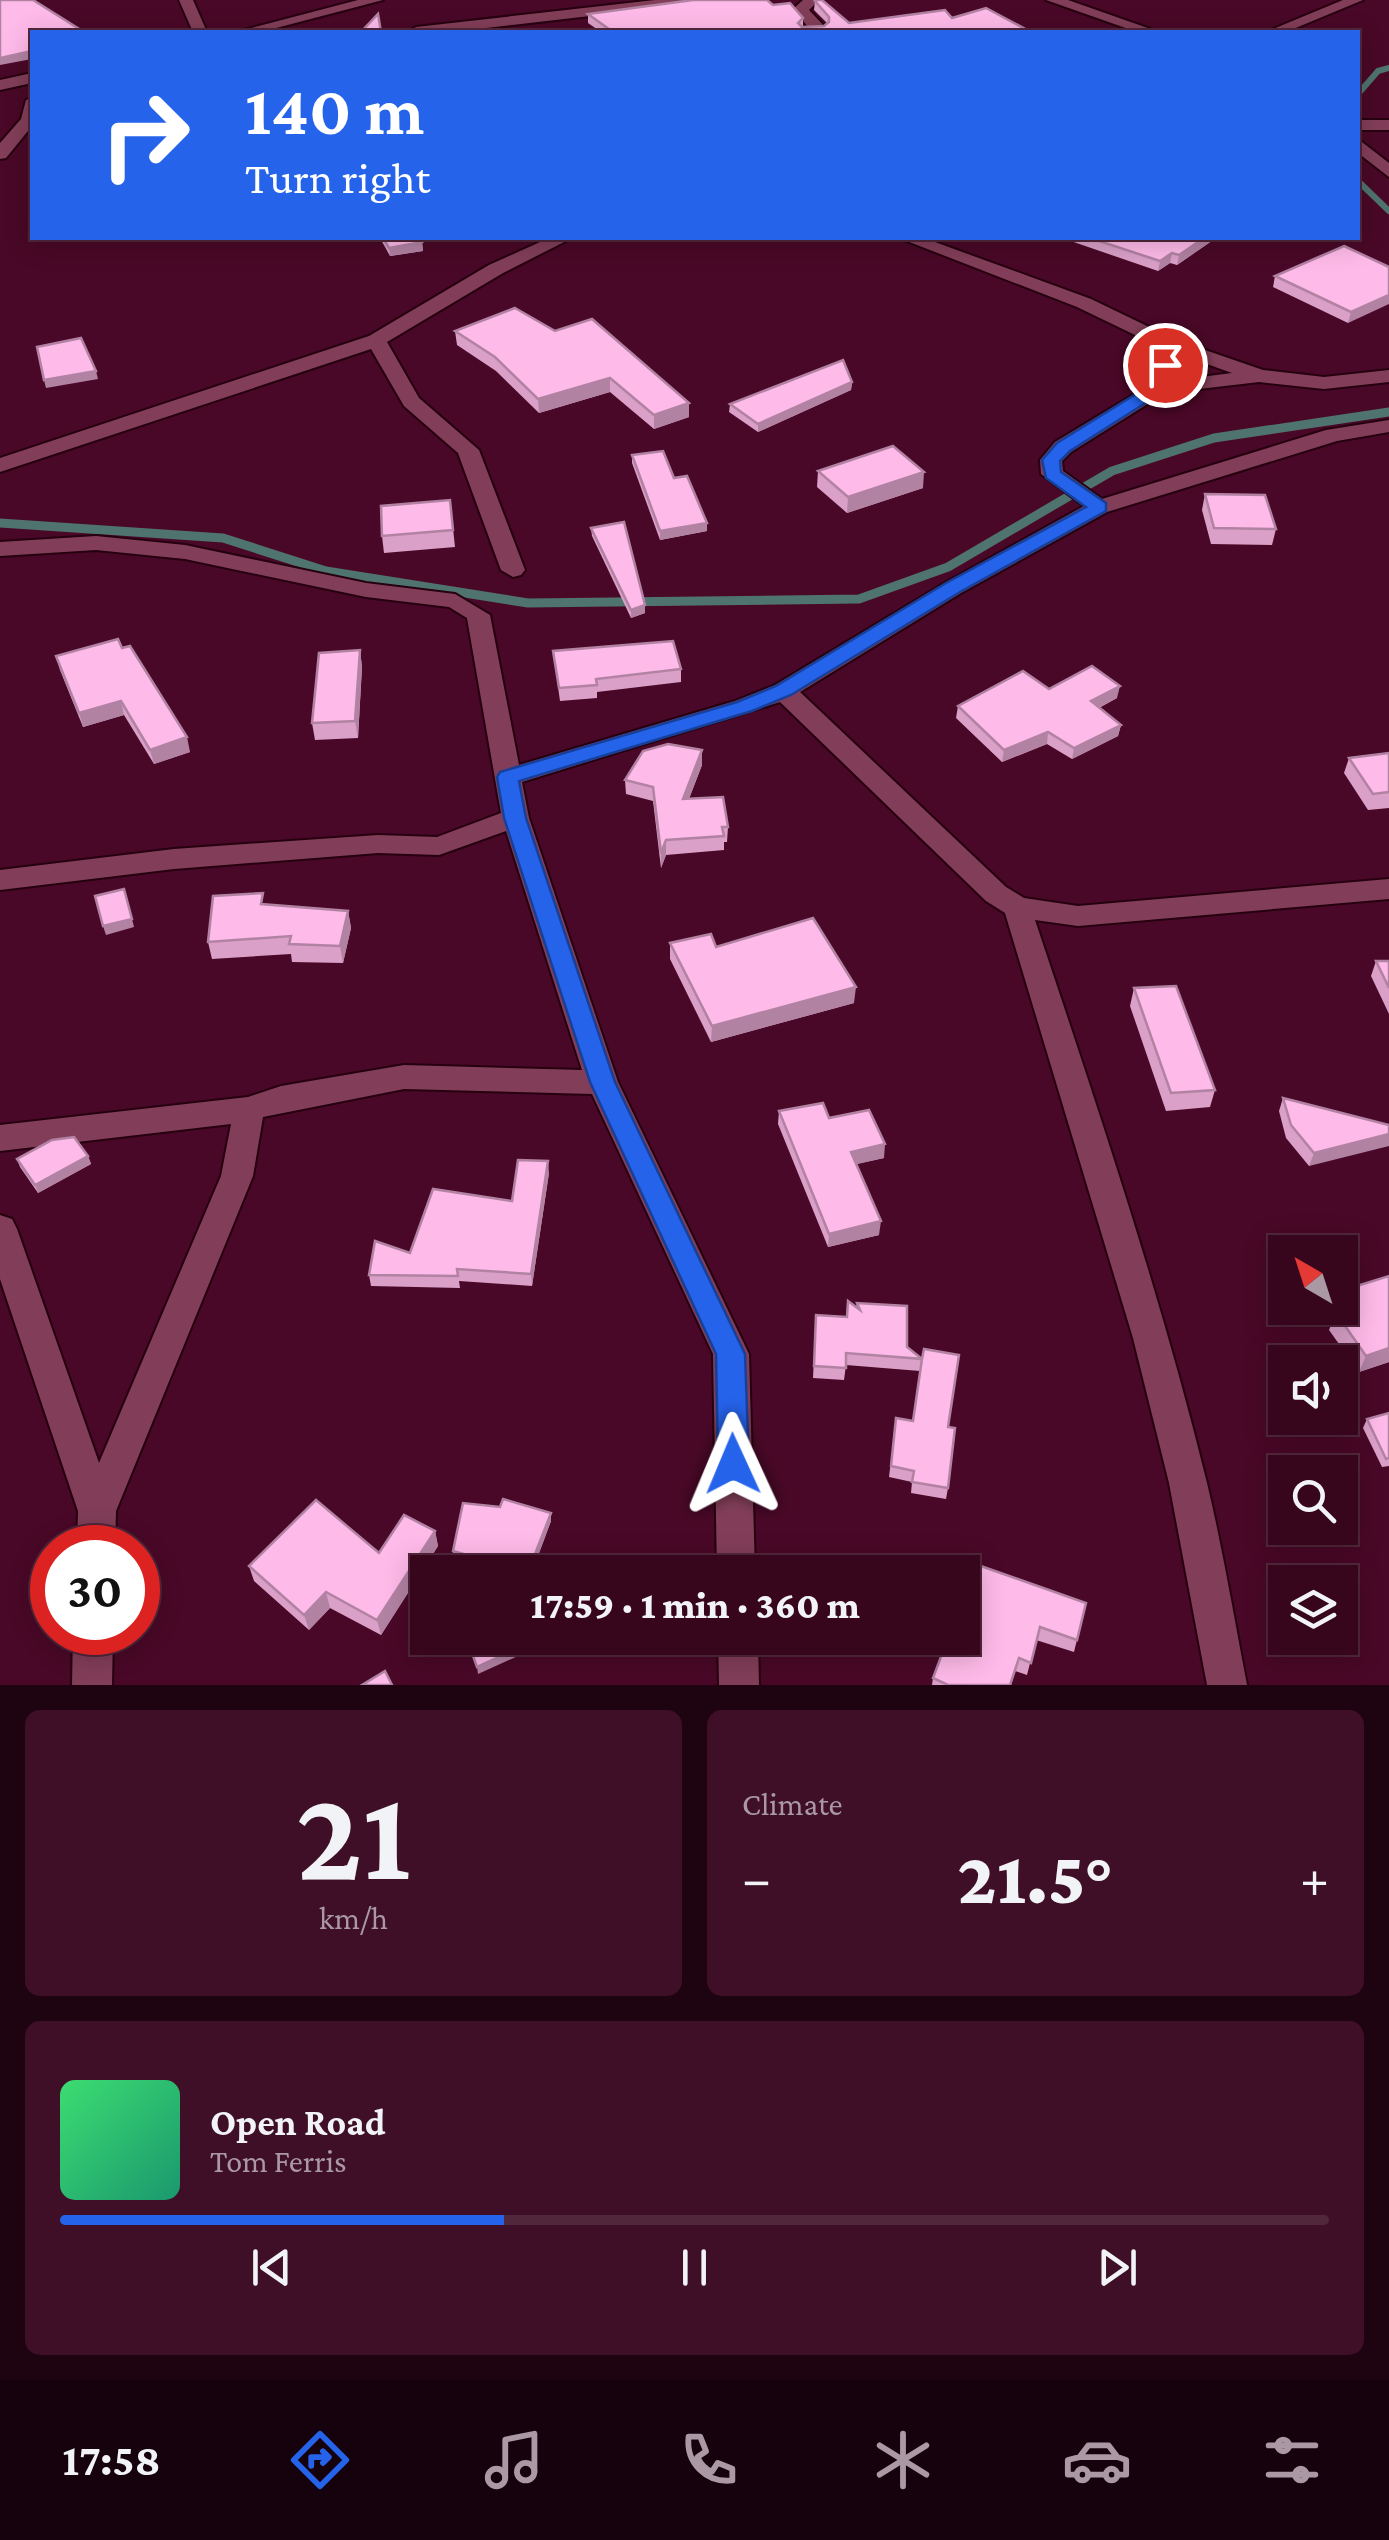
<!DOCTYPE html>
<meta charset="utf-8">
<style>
body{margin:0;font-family:"Crimson Pro",serif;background:#3e0f26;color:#f1f3f6;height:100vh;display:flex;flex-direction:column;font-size:38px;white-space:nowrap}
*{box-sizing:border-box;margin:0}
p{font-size:32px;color:#aa99a4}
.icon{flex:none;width:55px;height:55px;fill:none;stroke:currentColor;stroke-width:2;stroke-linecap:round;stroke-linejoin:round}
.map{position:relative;height:1685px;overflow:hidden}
.panel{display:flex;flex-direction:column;gap:25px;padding:25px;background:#1e0310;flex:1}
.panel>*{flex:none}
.hud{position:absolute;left:30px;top:30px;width:1330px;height:210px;border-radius:0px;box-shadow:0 5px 25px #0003,0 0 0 2px #51273b;background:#2563eb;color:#fff;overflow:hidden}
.needle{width:65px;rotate:321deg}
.fabs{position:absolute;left:1268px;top:1235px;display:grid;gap:20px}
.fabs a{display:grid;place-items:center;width:90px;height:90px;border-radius:0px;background:#37061d;box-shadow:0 5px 25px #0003,0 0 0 2px #51273b;font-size:50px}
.speed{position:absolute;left:30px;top:1525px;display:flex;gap:20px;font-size:50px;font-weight:700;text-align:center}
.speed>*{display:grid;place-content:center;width:130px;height:130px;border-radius:50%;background:#37061d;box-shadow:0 5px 25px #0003,0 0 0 2px #51273b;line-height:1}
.speed .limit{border:15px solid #d22;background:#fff;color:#111}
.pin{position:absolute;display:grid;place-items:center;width:85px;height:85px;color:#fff;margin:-42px;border:5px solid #fff;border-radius:50%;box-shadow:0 2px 10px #0007}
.me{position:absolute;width:110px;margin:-55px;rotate:359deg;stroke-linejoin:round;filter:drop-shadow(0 0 8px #0008)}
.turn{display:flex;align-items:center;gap:35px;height:210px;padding:0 50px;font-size:45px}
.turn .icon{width:130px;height:130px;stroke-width:2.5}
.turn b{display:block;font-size:70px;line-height:85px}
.big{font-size:75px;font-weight:800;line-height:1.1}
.panel .card{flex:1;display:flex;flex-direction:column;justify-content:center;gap:15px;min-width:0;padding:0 35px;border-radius:15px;background:#3e0f26}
.panel .dial{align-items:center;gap:0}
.dial b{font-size:130px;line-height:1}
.song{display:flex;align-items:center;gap:30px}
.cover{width:120px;height:120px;border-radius:15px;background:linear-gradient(135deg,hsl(140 70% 55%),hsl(160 70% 35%))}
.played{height:10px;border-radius:5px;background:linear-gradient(90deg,#2563eb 35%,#51273b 35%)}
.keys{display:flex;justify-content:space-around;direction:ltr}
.heat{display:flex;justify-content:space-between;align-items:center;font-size:55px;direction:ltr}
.panel .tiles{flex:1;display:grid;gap:25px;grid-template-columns:1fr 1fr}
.card:last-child{grid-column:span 2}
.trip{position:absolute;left:410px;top:1555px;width:570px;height:100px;border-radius:0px;background:#37061d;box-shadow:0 5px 25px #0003,0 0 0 2px #51273b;font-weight:800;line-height:100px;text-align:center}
.menu{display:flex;height:160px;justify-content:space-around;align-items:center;background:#16020c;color:#aa99a4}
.menu .icon{width:70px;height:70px}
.menu .selected{color:#2563eb}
.menu b{font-size:45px;color:#f1f3f6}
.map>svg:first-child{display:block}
</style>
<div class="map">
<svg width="1389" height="1685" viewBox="0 0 1389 1685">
<rect width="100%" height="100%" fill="#490827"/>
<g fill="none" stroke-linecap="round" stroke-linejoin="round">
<!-- stream-far1 -->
<g stroke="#4f736f" stroke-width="6">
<path d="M1358,94L1378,71L1389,68"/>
<path d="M1358,181L1389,211"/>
</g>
<!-- stream -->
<path stroke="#4f736f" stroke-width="9" d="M0,523L223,538L326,571L528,603L859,599L948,567L1112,471L1214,438L1389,412"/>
<!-- minor casing -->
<g stroke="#270010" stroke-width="4">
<g id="minor">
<path d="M179,0H193L207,32H193Z"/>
<path d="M358,0H383L261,32H236Z"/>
<path d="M803,0H819L809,10L826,28L823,31L801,32L808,27L793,9Z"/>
<path d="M32,98V126L6,158L0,159V143L21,119L26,100Z"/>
<rect x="1358" y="120" width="31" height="10"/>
<path d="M549,238H572L503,273L387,342L419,398L479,450L525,570L521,575L513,577L501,570L458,453L404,406L371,349L0,472V458L369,336L489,265Z"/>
<path d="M899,238H924L1091,299L1176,340L1263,370L1324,377L1389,370V382L1324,389L1259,382L1165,393L1071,452L1062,461L1063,471L1102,499L1326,430L1389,420V432L1337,441L1107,512L961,593L800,692L1006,887L1024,898L1078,906L1389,879V899L1078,926L1035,920C1097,1106 1160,1292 1207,1483C1223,1550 1234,1618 1247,1685H1207L1169,1483L1133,1338L1005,913L986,901L780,702L522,782L529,818L618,1082L749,1354L755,1572H717L713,1354L592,1094L404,1089L263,1117L253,1176L116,1511L115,1548H77L78,1511L0,1279V1215L12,1219L17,1229L99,1463L221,1176L231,1124L0,1151V1125L248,1097L281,1086L404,1065L582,1070L506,831L439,855L378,853L174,869L0,890V870L174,849L378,835L437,837L501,813L467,618L449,607L366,597L185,559L96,550L0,556V542L96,536L185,545L366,583L455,594L490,615L519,765L735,701L775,685L945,583L1084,506L1041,474L1040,460L1055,442L1153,383L1232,373L1162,348L1077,307Z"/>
<path d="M73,1632H113L112,1685H72Z"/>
<path d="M718,1638H758L759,1685H719Z"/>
</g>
</g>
<!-- tertiary casing -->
<g stroke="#270010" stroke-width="4">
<g id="tertiary">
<path d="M655,0H701L694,4L451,32H408L416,27Z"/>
<path d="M1046,0H1068L1159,32H1137Z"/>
<path d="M1343,0H1363L1286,32H1266Z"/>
<path d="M32,73V83L0,90V80Z"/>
<path d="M1358,139L1389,163V177L1358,153Z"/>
</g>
</g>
<!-- minor -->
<use href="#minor" fill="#823e58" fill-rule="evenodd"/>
<!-- tertiary -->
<use href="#tertiary" fill="#823e58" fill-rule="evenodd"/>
</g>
<!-- wall -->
<g fill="#daa0c8">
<path d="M815,1L849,23L952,18L1031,32H601L588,23V14L773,5L803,18V26H824L827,23L814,10Z"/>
<path d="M380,238H420L422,242L423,251L390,256Z"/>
<path d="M1062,238H1216L1177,265L1170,263L1158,271Z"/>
<path d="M1389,267L1348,323L1273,287L1275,276Z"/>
<path d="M455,331H555L689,417L654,429L610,392L539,413L496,371L457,345Z"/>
<path d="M852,382L851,390L758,432L729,412L730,404Z"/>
<path d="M632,455L674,478L707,531L660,540L632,463Z"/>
<path d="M818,471L923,488L847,513L817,487Z"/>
<path d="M1205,494L1276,529L1272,545L1211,544L1202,510Z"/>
<path d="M450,500L455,547L384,553L382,536Z"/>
<path d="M591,528L645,613L631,618L592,536Z"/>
<path d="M122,648L190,752L154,764L124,715L83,727L60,670L56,656Z"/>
<path d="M360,650L362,667L358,738L315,740L312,723Z"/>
<path d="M553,651L681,669V682L597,692V698L560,701Z"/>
<path d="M1049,689L1117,698L1099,708L1121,725L1118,736L1072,759L1047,744L1002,762L956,718L958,706Z"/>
<path d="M702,750V765L689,799L728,827L727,842H724V850L666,855L661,868L653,801L626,794L625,780Z"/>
<path d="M1389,753V808L1368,810L1344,773L1349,758Z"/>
<path d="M265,904L348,911L351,928L343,963L292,962L291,954L212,959L208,942Z"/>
<path d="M670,943L716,947L854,1003L711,1042L670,959Z"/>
<path d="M1376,961H1389V1014L1371,976Z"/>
<path d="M1134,988L1215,1090L1210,1107L1166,1111L1130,1006Z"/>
<path d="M1283,1098L1389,1125L1309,1166L1286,1138L1279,1111Z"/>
<path d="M779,1111L829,1118L884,1158L856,1164L879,1235L828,1247L778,1124Z"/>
<path d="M88,1156L91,1164L38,1193L20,1167L17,1159Z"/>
<path d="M549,1173L532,1286L459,1281L460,1288L371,1286L369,1275L512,1201Z"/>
<path d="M1389,1276V1362L1359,1372L1329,1330L1336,1313L1340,1311L1338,1308H1340V1300L1344,1290Z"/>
<path d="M857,1303L922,1359L948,1427V1488L946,1499L911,1493L912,1482L889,1477L896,1418L913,1421L920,1371L846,1365L844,1380L813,1378L816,1315L846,1317L856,1308Z"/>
<path d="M1389,1413V1466L1382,1467L1363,1428L1367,1419Z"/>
<path d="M551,1521L532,1572H503L454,1559L453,1551Z"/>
<path d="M435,1531L438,1546L381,1635L330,1608L309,1630L254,1581L249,1566L379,1553Z"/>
<path d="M1086,1603L1074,1652L1036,1640L1027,1675L1015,1671L1011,1685H932L933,1678Z"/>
</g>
<!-- shaded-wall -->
<g fill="#b282a3">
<path d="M32,51V59L0,65V58Z"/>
<path d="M1204,238H1216L1177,265L1179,255Z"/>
<path d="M422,242L423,251L390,256L389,248Z"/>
<path d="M1172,253L1170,263L1158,271L1160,261Z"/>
<path d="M1389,295V304L1348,323L1351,312Z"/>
<path d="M96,371L98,379L46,388L44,380Z"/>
<path d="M610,378V392L539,413L538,399Z"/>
<path d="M852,382L851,390L758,432V424Z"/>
<path d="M689,403V417L654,429V415Z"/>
<path d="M924,472L923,488L847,513L848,497Z"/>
<path d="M707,523V531L660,540V531Z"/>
<path d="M645,605V613L631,618V610Z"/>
<path d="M360,650L362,667L358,738L355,721Z"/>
<path d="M1120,686L1117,698L1088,713L1091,701Z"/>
<path d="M121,701L124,715L83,727L79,713Z"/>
<path d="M1121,725L1118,736L1072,759L1074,748Z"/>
<path d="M1048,732L1047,744L1002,762L1004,750Z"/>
<path d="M187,737L190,752L154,764L150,750Z"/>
<path d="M702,750V765L683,814V799Z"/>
<path d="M666,840V855L661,868V853Z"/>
<path d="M348,911L351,928L343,963L340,946Z"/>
<path d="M132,919L134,927L106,935L103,926Z"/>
<path d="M856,987L854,1003L711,1042L712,1026Z"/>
<path d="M1389,1134V1146L1309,1166L1314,1153Z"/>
<path d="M885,1144L884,1158L849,1166L851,1152Z"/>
<path d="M88,1156L91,1164L38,1193L35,1185Z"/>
<path d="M548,1161L549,1173L532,1286L531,1274Z"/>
<path d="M881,1221L879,1235L828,1247L829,1234Z"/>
<path d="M1389,1348V1362L1359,1372L1366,1356Z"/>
<path d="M551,1513V1521L532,1572H528Z"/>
<path d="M435,1531L438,1546L381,1635L377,1620Z"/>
<path d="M326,1592L330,1608L309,1630L304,1615Z"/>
<path d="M540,1638H546L547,1643L478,1674L477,1667Z"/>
</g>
<!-- building -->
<g fill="#febae9" stroke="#b282a3" stroke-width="2.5">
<path d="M0,0H33L84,32H32V51L0,58Z"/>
<path d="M693,0H767L773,5L790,3L803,18L798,23L802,27L824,26L829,22V17L815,1L818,0H822L849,23L945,10L952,18L986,8L1031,32H613L588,14Z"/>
<path d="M378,14L381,32H361Z"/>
<path d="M383,238H420L422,242L389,248Z"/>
<path d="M1090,238H1204L1179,255L1172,253L1160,261Z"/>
<path d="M1344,246L1389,267V295L1351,312L1275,276Z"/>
<path d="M515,308L555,331L592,319L689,403L654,415L610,378L538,399L495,357L455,331Z"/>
<path d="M81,338L96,371L44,380L37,347Z"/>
<path d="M843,360L852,382L758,424L730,404Z"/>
<path d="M893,446L924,472L848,497L818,471Z"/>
<path d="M663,451L674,478L687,476L707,523L660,531L632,455Z"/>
<path d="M1205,494L1265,495L1276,529L1214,528Z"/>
<path d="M450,500L453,530L382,536L381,506Z"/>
<path d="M624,522L645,605L631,610L591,528Z"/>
<path d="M118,639L122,648L130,646L187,737L150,750L121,701L79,713L56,656Z"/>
<path d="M673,641L681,669L596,679L597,685L559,688L553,651Z"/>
<path d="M360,650L355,721L312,723L319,653Z"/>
<path d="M1092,666L1120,686L1091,701L1121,725L1074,748L1048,732L1004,750L958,706L1023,671L1049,689Z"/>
<path d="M668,744L702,750L683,799L723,797L728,827H722L724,836L666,840L661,853L653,787L625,780L643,751Z"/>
<path d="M1389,753V792L1373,794L1349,758Z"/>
<path d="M124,889L132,919L103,926L95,896Z"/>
<path d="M263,893L261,904L348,911L340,946L289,944L291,936L208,942L213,896Z"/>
<path d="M813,918L856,987L712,1026L670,943L711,934L716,947Z"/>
<path d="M1376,961H1389V988Z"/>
<path d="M1176,986L1215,1090L1171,1093L1134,988Z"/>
<path d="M1283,1098L1389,1125V1134L1314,1153L1291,1125Z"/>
<path d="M823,1103L829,1118L869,1110L885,1144L851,1152L881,1221L829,1234L779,1111Z"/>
<path d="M74,1137L88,1156L35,1185L17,1159L52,1140Z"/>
<path d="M518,1160L548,1161L531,1274L457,1269L458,1276L369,1275L375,1241L410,1253L433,1189L512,1201Z"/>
<path d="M1389,1276V1348L1366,1356L1336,1313L1356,1306L1344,1290Z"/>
<path d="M848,1301L860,1310L857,1303L907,1306V1347L922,1359L924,1349L959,1355L948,1427L955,1428L948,1488L912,1482L914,1471L891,1466L896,1418L913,1421L922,1359L846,1353V1368L814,1366L816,1315L847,1317Z"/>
<path d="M1389,1413V1458L1386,1459L1367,1419Z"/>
<path d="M503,1499L551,1513L528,1572L453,1551L463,1503L500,1507Z"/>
<path d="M316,1500L379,1553L404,1515L435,1531L377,1620L326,1592L304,1615L249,1566Z"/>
<path d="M958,1558L1086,1603L1077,1640L1040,1627L1031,1663L1019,1658L1010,1685H948L933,1678L948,1638H962V1572H953Z"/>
<path d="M470,1638H540L477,1667L467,1639Z"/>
<path d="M385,1671L392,1685H362Z"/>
</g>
<!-- route -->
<path fill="#2563eb" stroke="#184099" stroke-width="2.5" d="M1159,361L1173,365L1166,390L1070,451L1060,461L1061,472L1106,503V511L960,592L791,695L752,711L519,781L526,818L615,1082L745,1354L749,1464L744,1473L733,1477L722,1473L718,1464L716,1354L590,1082L504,818L497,777L500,772L737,702L776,686L946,583L1086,507L1046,478L1042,460L1057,443L1152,384Z"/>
</svg>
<div class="fabs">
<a><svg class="needle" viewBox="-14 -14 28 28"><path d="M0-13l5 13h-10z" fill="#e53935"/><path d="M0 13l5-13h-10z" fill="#aa99a4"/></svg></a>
<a><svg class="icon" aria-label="sound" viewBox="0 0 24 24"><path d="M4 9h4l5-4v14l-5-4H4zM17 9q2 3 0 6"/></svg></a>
<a><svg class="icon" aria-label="search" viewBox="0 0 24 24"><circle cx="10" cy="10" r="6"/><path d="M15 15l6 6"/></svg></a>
<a><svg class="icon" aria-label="layers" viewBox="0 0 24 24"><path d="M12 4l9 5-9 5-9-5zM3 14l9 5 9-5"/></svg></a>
</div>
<div class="speed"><div class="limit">30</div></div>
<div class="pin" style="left:1165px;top:365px;background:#d93025"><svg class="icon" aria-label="arrive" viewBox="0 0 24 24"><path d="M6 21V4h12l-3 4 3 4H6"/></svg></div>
<svg class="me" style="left:733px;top:1464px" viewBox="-20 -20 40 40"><path d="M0-17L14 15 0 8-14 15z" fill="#2563eb" stroke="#fff" stroke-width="4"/></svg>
<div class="trip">17:59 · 1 min · 360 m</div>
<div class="hud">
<div class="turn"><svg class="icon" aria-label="right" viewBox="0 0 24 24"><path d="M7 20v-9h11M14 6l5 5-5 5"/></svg><div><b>140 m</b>Turn right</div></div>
</div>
</div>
<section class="panel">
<div class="tiles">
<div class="card dial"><b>21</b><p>km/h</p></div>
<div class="card"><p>Climate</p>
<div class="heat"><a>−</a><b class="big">21.5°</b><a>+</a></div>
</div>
<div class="card">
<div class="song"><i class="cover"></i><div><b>Open Road</b><p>Tom Ferris</p></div></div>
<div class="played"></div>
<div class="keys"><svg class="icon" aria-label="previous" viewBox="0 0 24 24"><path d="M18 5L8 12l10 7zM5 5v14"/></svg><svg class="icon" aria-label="pause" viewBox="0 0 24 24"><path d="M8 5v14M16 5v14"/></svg><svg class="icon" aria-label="next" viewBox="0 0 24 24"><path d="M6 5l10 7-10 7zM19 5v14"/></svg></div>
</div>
</div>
</section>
<nav class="menu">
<b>17:58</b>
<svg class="icon selected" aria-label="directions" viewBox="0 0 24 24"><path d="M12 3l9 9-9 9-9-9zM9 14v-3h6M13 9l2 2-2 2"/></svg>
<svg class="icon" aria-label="music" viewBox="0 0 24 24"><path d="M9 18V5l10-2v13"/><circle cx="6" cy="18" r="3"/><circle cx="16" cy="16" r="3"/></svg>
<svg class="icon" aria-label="phone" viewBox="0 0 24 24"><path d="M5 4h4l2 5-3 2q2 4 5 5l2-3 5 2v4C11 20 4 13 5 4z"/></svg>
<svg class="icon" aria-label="climate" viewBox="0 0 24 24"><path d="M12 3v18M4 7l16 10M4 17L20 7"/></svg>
<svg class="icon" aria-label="car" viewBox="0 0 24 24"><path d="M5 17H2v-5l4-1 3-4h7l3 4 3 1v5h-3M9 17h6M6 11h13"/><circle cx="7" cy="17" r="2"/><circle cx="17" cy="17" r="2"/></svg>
<svg class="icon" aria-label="filters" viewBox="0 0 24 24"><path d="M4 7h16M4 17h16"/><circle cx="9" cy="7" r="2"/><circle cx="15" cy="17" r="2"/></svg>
</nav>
